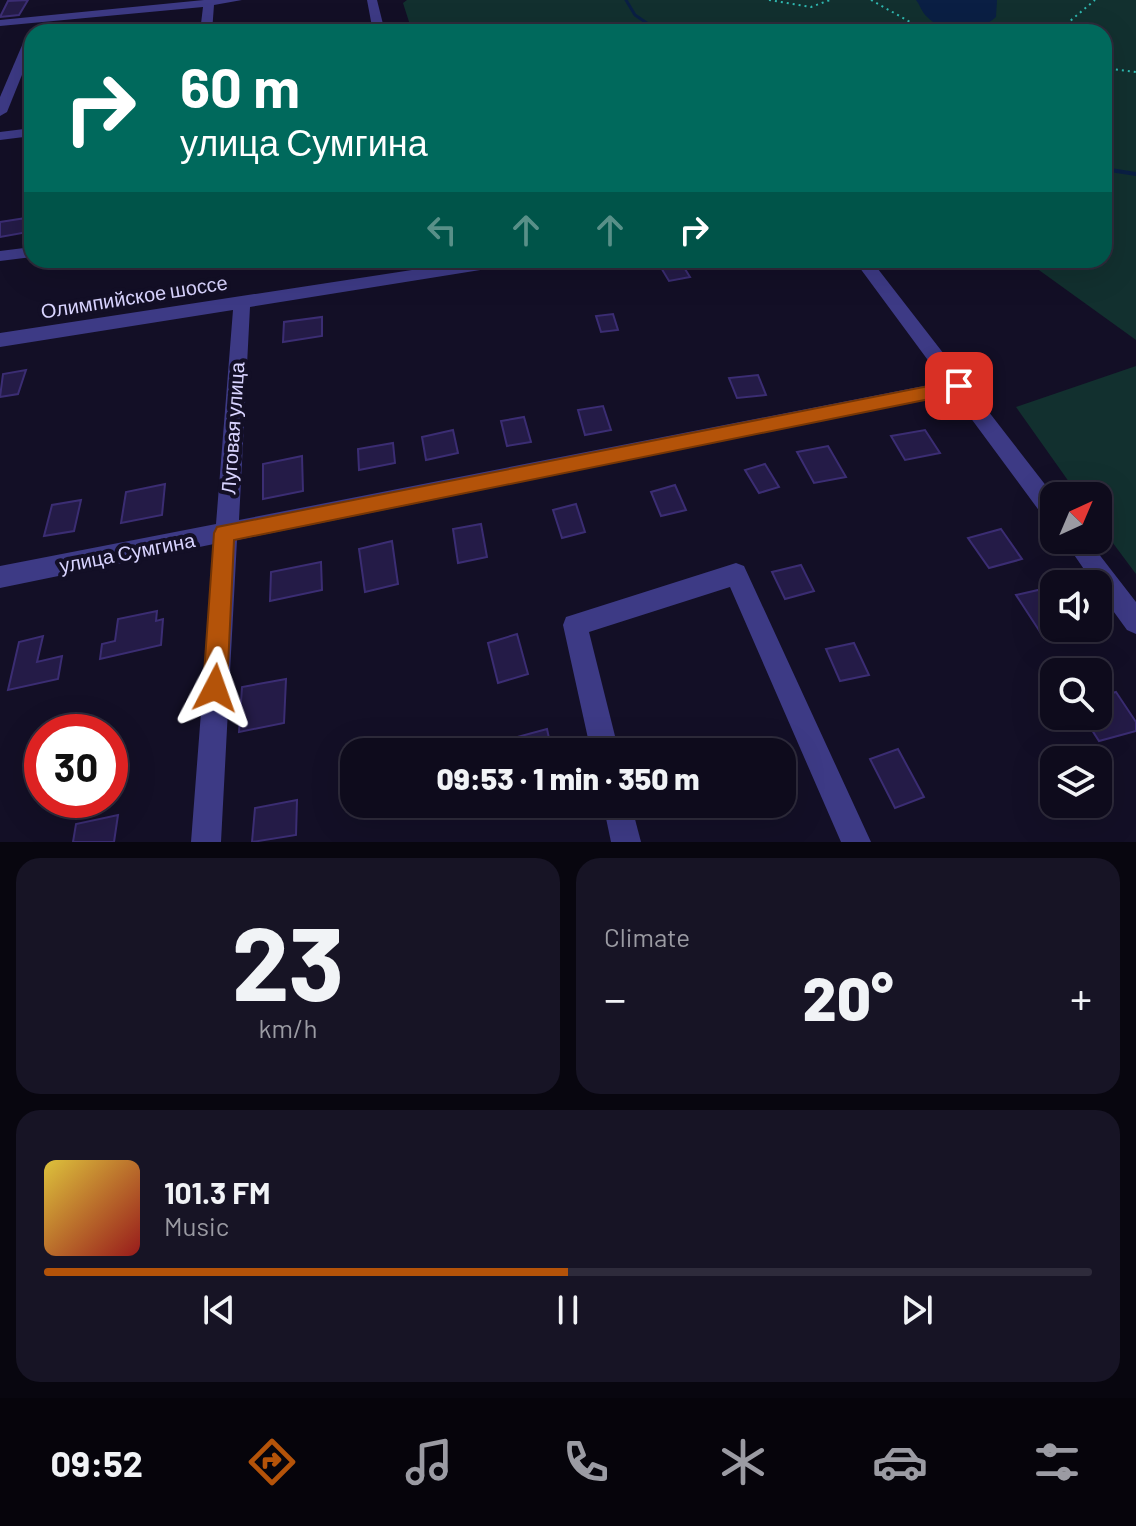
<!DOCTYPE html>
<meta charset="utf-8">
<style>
body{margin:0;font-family:Barlow,sans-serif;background:#171425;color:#f1f3f6;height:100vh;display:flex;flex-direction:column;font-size:30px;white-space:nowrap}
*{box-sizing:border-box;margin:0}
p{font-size:26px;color:#9b9ba3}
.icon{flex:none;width:44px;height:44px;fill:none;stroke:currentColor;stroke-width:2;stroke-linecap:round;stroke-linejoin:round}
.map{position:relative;height:842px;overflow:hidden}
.side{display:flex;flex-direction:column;gap:16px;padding:16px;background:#08060f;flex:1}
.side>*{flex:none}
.banner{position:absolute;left:24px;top:24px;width:1088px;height:244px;border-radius:24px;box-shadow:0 8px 32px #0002,0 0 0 2px #2e2b3b;background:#00695c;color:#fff;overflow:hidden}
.needle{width:52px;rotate:44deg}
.fabs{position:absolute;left:1040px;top:482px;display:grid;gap:16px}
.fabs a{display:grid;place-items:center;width:72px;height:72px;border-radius:16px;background:#0e0b1c;box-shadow:0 8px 32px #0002,0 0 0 2px #2e2b3b;font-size:40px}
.speed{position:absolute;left:24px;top:714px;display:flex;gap:16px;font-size:40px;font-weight:700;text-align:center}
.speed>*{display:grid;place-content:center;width:104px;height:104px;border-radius:50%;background:#0e0b1c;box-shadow:0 8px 32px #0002,0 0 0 2px #2e2b3b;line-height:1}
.speed .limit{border:12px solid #d22;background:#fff;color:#111}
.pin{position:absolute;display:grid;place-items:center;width:68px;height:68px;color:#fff;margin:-34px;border-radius:16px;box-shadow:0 4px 12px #0006}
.me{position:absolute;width:88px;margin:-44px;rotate:4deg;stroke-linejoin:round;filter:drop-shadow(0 0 6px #0008)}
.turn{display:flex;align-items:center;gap:28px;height:168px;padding:0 24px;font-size:36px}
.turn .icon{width:104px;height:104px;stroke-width:2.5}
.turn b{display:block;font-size:56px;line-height:68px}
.lanes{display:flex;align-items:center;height:76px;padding:0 24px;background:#0003;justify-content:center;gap:40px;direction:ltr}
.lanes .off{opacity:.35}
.big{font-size:60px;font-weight:800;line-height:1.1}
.side .tile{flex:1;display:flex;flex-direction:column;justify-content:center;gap:12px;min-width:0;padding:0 28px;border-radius:24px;background:#171425}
.side .dial{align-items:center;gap:0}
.dial b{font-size:104px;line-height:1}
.song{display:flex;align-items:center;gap:24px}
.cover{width:96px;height:96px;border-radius:12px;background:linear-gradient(135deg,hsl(50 70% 55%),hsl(0 70% 35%))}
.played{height:8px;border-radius:4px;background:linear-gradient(90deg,#b45309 50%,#2e2b3b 50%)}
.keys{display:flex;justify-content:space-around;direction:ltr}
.heat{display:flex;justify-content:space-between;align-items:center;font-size:44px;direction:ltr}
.side .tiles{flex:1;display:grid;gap:16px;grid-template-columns:1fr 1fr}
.tile:last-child{grid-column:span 2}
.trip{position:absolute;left:340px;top:738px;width:456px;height:80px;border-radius:24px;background:#0e0b1c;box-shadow:0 8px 32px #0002,0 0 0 2px #2e2b3b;font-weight:800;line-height:80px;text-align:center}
.tabs{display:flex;height:128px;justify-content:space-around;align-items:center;background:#06040b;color:#9b9ba3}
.tabs .icon{width:56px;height:56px}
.tabs .current{color:#b45309}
.tabs b{font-size:36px;color:#f1f3f6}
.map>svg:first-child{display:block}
</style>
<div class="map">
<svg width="1136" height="842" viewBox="0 0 1136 842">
<rect width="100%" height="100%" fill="#130f26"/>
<!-- green -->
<g fill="#12302f">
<path d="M407,0H1136V340L1025,260H1104V32H465L410,25L403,3Z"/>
<path d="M1136,366V574L1098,523V496H1079L1016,407Z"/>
</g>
<!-- water -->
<path fill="#0a1f44" d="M916,0H997L996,17C978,34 944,35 926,16C922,12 920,5 916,0Z"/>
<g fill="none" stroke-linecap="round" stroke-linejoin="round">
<!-- stream-far1 -->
<path stroke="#0a1f44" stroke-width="3" d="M626,0L635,15L660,32"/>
<!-- stream -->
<path stroke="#0a1f44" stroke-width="4" d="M1104,169L1136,174"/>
</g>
<!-- building -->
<g fill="#241b47" stroke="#3b2d73" stroke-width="2">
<path d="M28,0L19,15L0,17L8,1Z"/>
<path d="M32,217L28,232L0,237V222Z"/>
<path d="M680,261L690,277L669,281L660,266Z"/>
<path d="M613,314L618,330L601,332L596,316Z"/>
<path d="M322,317V336L283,342L284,322Z"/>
<path d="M26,370L18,394L0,397L3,374Z"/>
<path d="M758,375L766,395L737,398L729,378Z"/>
<path d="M603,406L611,430L585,435L578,410Z"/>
<path d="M524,417L531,442L507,446L501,421Z"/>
<path d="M453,430L458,453L426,460L422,437Z"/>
<path d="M925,430L940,453L905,460L891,436Z"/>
<path d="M393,443L395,463L359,470L358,449Z"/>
<path d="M828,446L846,477L814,483L797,452Z"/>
<path d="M302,456L303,491L263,499V464Z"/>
<path d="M765,464L779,487L759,493L745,470Z"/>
<path d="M165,484L162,515L121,523L126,492Z"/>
<path d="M675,485L686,510L661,516L651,492Z"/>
<path d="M81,500L74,531L44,536L52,505Z"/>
<path d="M576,504L585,532L562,538L553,510Z"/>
<path d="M481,524L487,557L458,563L453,529Z"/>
<path d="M1001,529L1022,559L989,568L968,538Z"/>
<path d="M392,541L398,584L365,592L359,549Z"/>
<path d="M321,562L322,590L270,601L271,572Z"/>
<path d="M801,565L814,591L785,599L772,572Z"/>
<path d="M1047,588L1054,599V636L1044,638L1016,595Z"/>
<path d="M157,611L156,621L163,619L161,645L100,659L102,644L115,641L118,619Z"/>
<path d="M517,634L528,674L498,683L488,643Z"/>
<path d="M43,636L37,662L62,656L58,679L8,690L19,642Z"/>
<path d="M854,643L869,675L840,681L826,649Z"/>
<path d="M286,679L284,723L239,732L242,687Z"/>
<path d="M1116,692L1136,722V731L1099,741L1083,716H1098V697Z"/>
<path d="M547,729L552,752H508L506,740Z"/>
<path d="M898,749L924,797L895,808L870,759Z"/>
<path d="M297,800L296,835L252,842L255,808Z"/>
<path d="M118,815L114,842H73L76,824Z"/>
</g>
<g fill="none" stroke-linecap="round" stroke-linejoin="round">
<!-- path -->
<g stroke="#2fb8b0" stroke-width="2" stroke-dasharray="2 4" stroke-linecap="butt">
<path d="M769,0L811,7L830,0"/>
<path d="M871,0L928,32"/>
<path d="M1057,32L1095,0"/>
<path d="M1104,68L1136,72"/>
</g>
<!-- street -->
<g fill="#3d3a85" fill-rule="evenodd">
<path d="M204,0H242L214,5L212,32H200L203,7L0,26V20Z"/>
<path d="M367,0H377L385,32H373Z"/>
<path d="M32,33V50L7,112L0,116V97L26,36Z"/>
<path d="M32,128V136L0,140V132Z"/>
<path d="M32,247V257L0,261V251Z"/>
<path d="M477,260H520L512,265L250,307L239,520L944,382L854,260H871L1054,496V523L1046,520L953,394L237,540L221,842H191L214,544L0,588V566L216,524L233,310L0,347V333Z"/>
<path d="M1064,540H1088L1136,602V634L1127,630L1098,590V584H1094Z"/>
<path d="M736,563L744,566L871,842H841L730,587L589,632L619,752H591L563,625L566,617Z"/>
<path d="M603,804H631L641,842H611Z"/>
</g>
</g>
<!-- route -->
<path fill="#b45309" stroke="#753606" stroke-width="2" d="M959,380L968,386L959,393L234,540L227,688L223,696L215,699L207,696L203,688L214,533L217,527Z"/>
<g text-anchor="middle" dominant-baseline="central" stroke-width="8" stroke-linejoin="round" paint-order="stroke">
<!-- street labels -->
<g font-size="20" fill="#d9d4ff" stroke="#130f26">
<text transform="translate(134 296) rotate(-9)">Олимпийское шоссе</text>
<text transform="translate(232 428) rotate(-86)">Луговая улица</text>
<text transform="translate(127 552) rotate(-11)">улица Сумгина</text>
</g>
</g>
</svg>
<div class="fabs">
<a><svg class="needle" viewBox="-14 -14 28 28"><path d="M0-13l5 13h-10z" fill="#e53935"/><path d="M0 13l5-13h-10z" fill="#9b9ba3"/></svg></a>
<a><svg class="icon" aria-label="sound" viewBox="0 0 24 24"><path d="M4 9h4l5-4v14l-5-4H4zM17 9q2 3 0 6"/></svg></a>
<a><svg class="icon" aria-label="search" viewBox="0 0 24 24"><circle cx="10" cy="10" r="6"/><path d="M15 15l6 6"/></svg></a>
<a><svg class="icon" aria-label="layers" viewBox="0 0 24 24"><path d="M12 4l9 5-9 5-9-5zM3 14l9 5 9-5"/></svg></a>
</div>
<div class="speed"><div class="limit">30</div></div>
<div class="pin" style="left:959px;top:386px;background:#d93025"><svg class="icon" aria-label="arrive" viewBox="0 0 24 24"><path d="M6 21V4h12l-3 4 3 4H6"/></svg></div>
<svg class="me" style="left:215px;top:688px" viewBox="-20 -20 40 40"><path d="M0-17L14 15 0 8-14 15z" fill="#b45309" stroke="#fff" stroke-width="4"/></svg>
<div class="trip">09:53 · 1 min · 350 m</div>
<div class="banner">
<div class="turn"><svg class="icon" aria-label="right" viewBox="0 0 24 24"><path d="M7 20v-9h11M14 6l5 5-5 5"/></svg><div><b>60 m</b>улица Сумгина</div></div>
<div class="lanes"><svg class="icon off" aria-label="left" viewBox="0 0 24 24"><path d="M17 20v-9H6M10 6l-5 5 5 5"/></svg><svg class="icon off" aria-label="ahead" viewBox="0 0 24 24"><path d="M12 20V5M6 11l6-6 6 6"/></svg><svg class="icon off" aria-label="ahead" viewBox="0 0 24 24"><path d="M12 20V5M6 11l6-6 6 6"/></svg><svg class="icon" aria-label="right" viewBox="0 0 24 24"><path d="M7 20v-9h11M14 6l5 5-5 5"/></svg></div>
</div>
</div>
<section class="side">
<div class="tiles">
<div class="tile dial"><b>23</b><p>km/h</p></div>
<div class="tile"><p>Climate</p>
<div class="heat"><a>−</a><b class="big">20°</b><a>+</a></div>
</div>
<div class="tile">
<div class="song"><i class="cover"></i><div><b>101.3 FM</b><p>Music</p></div></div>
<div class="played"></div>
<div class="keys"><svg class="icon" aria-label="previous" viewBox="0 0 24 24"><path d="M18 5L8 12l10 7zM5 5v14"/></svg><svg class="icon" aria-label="pause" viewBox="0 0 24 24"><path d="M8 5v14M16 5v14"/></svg><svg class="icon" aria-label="next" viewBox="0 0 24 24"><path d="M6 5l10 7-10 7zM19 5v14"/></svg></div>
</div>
</div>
</section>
<nav class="tabs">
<b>09:52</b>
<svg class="icon current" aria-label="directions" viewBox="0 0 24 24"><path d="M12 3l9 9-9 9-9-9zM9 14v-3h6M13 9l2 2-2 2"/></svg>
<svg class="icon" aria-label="music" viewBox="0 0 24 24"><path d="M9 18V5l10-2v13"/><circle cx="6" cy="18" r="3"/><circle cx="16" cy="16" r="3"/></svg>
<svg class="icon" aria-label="phone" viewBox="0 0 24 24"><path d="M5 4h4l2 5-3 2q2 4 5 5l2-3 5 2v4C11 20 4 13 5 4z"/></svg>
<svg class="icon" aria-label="climate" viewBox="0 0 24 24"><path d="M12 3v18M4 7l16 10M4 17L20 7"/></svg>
<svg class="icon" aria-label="car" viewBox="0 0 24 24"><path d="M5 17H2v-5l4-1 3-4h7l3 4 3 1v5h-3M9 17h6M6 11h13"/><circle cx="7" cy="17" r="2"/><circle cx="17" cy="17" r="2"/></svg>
<svg class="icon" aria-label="filters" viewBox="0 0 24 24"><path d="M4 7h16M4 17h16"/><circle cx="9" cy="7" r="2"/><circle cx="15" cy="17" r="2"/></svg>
</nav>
